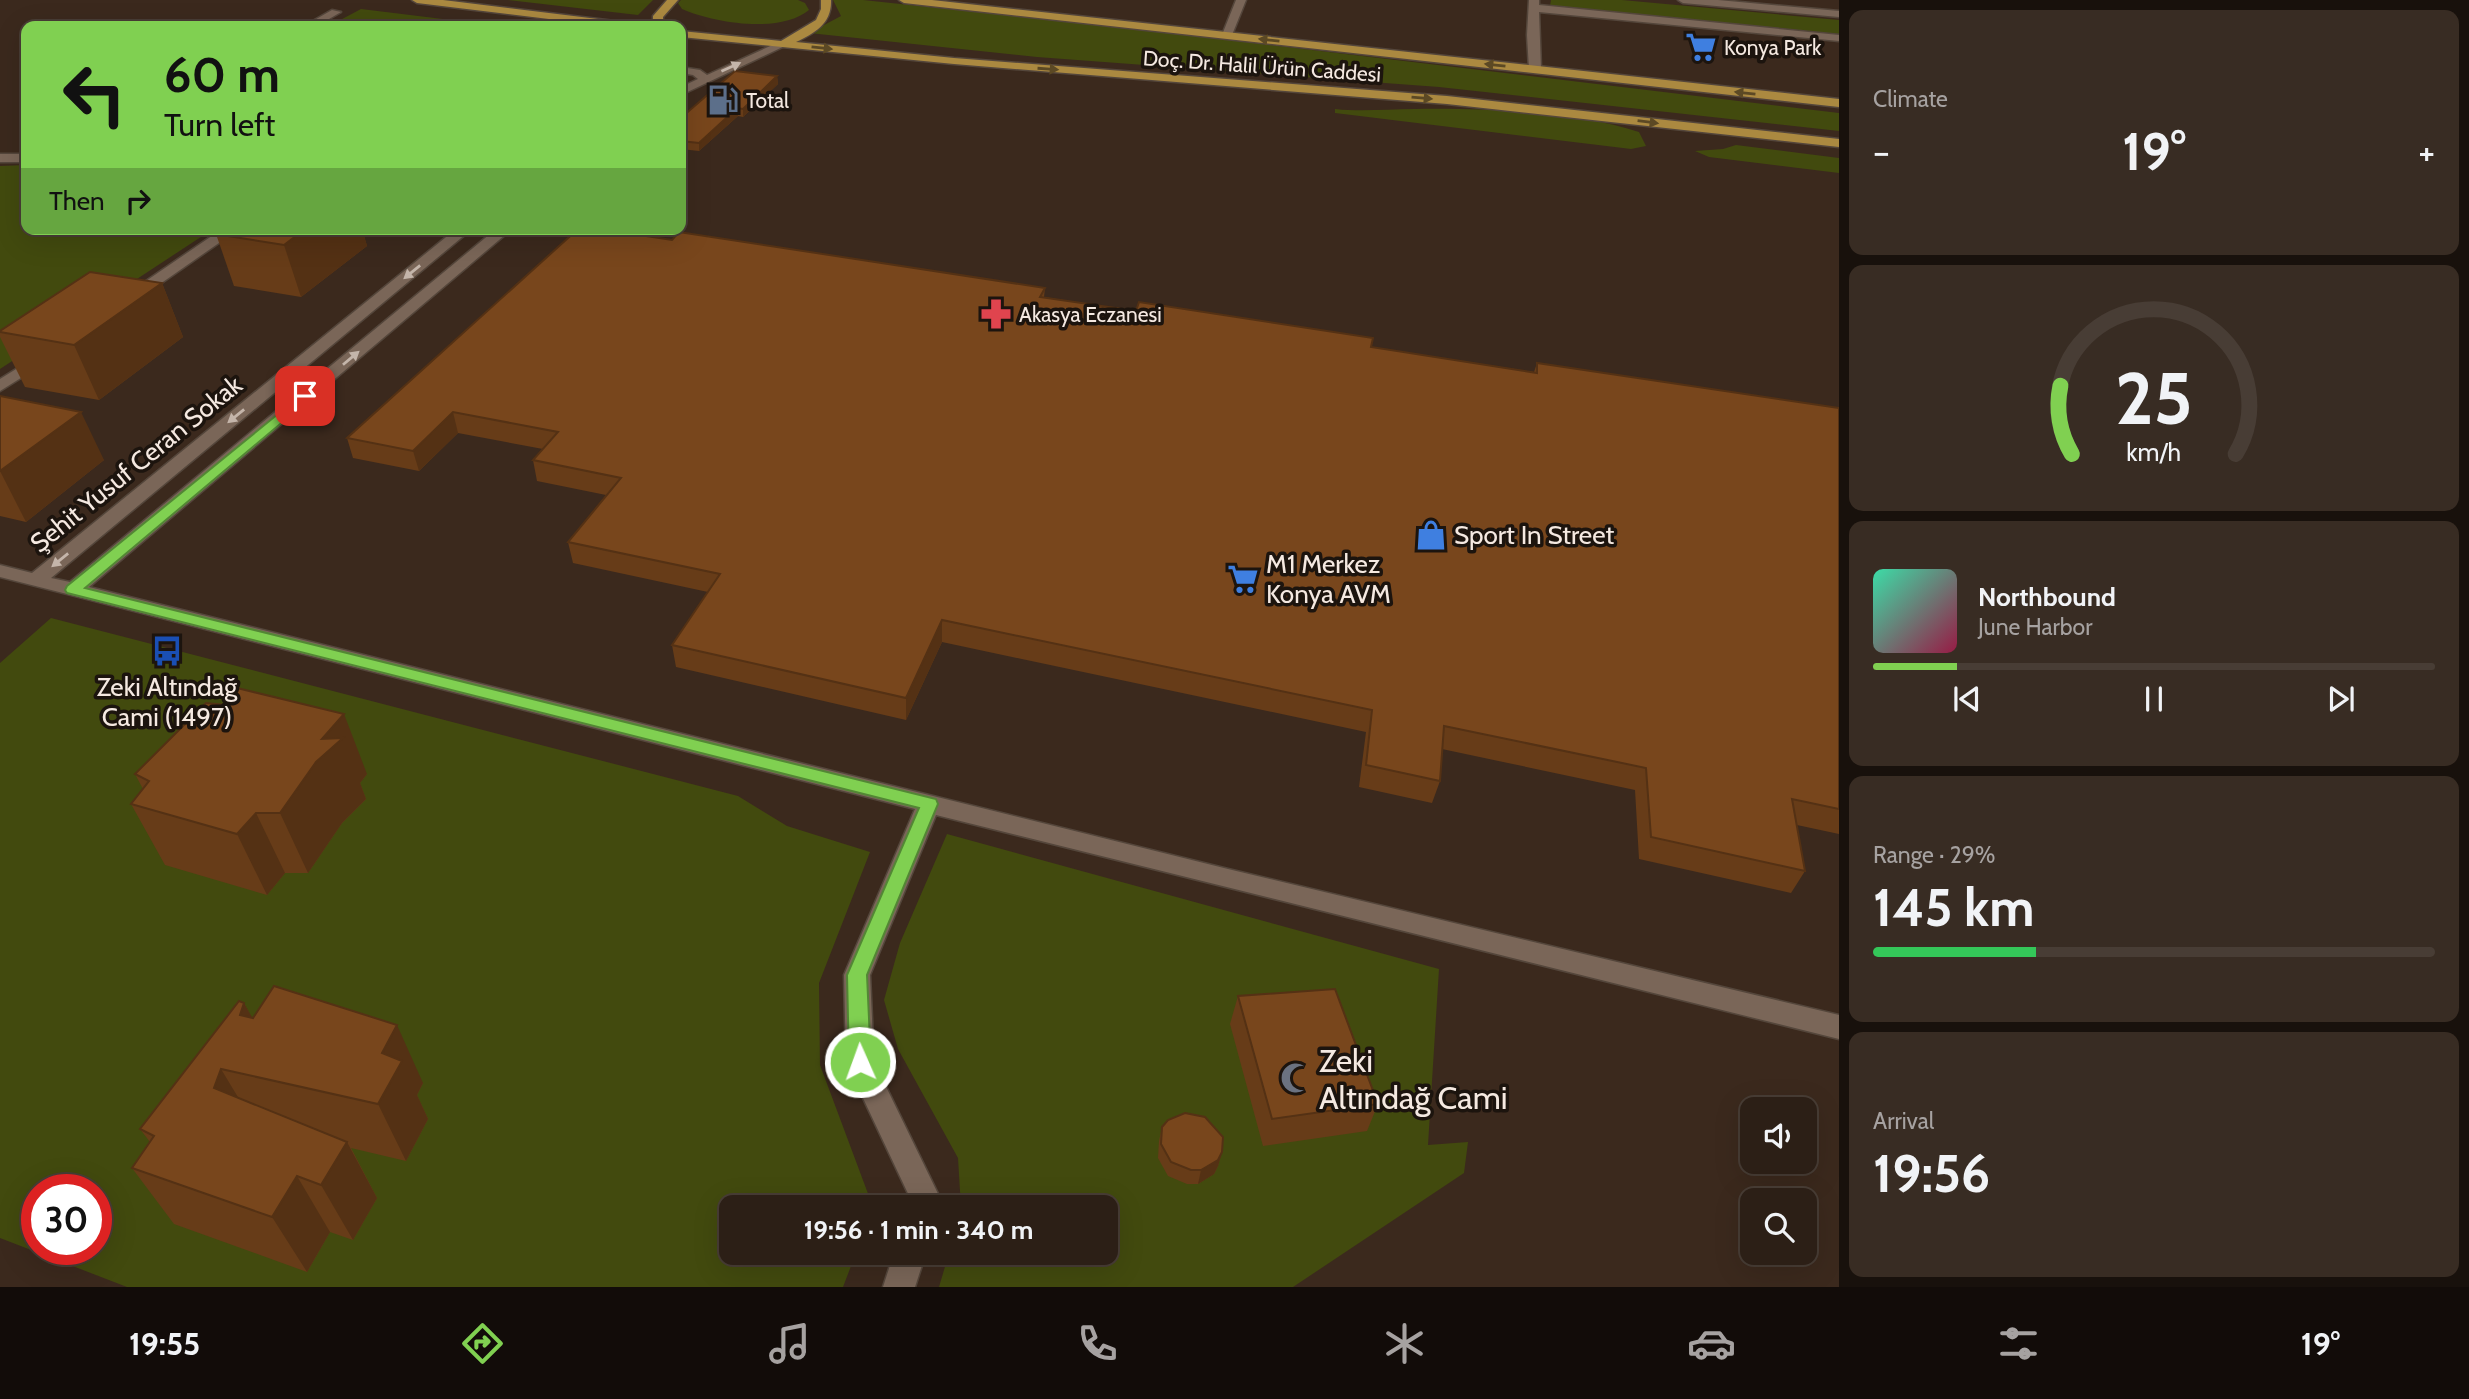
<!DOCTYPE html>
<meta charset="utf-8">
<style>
body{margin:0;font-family:Cabin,sans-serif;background:#382c23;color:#f1f3f6;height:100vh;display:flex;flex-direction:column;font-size:26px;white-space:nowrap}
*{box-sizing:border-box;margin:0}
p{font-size:23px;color:#a6a2a1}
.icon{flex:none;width:38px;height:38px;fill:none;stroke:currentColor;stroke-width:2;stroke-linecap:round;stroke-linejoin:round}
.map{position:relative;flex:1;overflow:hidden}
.sheet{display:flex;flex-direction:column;gap:10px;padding:10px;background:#18110c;width:630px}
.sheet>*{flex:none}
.guide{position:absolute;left:21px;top:21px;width:665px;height:214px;border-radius:14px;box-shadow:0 7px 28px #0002,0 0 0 2px #483d35;background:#80d051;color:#111;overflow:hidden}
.controls{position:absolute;left:1740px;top:1097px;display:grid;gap:14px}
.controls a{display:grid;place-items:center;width:77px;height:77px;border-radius:14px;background:#2c1f16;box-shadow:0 7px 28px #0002,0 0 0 2px #483d35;font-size:35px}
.speed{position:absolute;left:21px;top:1174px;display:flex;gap:14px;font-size:35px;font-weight:700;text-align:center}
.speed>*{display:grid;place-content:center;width:91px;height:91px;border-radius:50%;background:#2c1f16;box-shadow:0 7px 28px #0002,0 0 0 2px #483d35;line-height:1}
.speed .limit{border:10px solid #d22;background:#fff;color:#111}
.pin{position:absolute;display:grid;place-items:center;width:60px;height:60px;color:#fff;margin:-30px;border-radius:14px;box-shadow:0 4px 10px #0006}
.me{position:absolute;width:77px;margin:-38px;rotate:358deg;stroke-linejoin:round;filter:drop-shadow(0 0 5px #0008)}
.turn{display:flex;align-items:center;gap:24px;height:147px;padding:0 28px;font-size:32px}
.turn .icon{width:91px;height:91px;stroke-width:2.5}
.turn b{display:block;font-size:49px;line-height:60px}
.then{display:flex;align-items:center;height:66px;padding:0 28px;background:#0003;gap:14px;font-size:26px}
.big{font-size:52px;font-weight:800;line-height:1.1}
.sheet .card{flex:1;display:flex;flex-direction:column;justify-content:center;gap:10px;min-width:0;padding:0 24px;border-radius:14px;background:#382c23}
.sheet .dial{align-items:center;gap:0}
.dial svg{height:182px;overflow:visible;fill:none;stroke:#483d35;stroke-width:7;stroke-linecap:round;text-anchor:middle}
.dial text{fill:#f1f3f6;stroke:none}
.song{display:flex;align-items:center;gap:21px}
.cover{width:84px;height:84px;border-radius:10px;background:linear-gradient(135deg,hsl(160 70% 55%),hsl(340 70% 35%))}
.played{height:7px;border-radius:4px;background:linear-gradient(90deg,#80d051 15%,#483d35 15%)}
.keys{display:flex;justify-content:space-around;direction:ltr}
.heat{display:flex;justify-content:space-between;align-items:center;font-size:38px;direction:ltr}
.charge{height:10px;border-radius:5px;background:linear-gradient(90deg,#34c759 29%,#483d35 0)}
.trip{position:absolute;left:719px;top:1195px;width:399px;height:70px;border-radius:14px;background:#2c1f16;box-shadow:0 7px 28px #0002,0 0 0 2px #483d35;font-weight:800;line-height:70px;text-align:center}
.menu{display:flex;height:112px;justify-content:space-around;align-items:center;background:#120c09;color:#a6a2a1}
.menu .icon{width:49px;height:49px}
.menu .selected{color:#80d051}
.menu b{font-size:32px;color:#f1f3f6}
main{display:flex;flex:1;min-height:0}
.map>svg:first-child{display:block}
</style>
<main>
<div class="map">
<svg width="1839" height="1287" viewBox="0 0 1839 1287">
<rect width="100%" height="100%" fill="#3b291d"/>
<!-- green -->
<g fill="#424a0e" fill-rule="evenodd">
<path d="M507,0H653L638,15Z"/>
<path d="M681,0H798L805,3L809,10C780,34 714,23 682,9L678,3Z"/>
<path d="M833,0H863L1137,29L1839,113V131L1439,87L1037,57L809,33L841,16Z"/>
<path d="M1551,0H1622L1839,20V34L1550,6Z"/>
<path d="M361,9L500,26H329Z"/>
<path d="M1335,109C1362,112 1388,109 1415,109C1481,108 1577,111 1639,132L1646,146L1631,149L1335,113Z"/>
<path d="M1736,145L1839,158V173L1709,157L1695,151L1723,149Z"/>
<path d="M26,165V229H213L0,369V166Z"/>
<path d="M51,618L738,796L787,826L870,852L819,983L820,1065L873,1207L732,1208V1253H856L843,1287H127L0,1238V663ZM37,1190H96V1250H37Z"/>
<path d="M947,834L1439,969L1428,1145L1468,1142L1464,1173L1293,1287H939L949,1253H1106V1208L961,1207L958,1158L898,1049L884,1000L900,943Z"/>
</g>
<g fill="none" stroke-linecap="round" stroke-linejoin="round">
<!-- minor casing -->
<g stroke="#54463b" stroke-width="3">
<g id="minor">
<path d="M1236,0H1246L1232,35L1223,37L1222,35Z"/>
<path d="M1529,0H1539V5L1839,35V41L1539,12L1541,69L1535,72L1529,69L1527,35Z"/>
<path d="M1678,0H1718L1839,11V17L1683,3Z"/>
<path d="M332,10L341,12L317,26H304Z"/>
<path d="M779,42L789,44L681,95V87L698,79L693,75L681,73V67L700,70L707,75Z"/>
<rect x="0" y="154" width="26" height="8"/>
<path d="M222,229H239L137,300H127L124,297L127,294Z"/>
<path d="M456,229H472L51,578L70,582L496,229H512L89,587L1228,869L1839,1015V1039L936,815L870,975L874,1062L942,1202L940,1208H910L912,1202L846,1062L844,975L915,809L0,577V565L32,573Z"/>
<path d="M42,353L48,355L50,358L48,361L0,391V379Z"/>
<path d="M894,1253H926L915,1287H883Z"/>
</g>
</g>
<!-- major casing -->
<g stroke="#54463b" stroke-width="3">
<g id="major">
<path d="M412,0H443L631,23L636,26H606L417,3Z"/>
<path d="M667,0H678L663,17V26H653V16Z"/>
<path d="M821,0H831C832,23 815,33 796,42L954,58L1447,96L1839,139V147L1447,104L954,64L681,37V31L781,41L816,20L821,9Z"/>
<path d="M899,0H932L1839,99V107L904,3Z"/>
</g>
</g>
<!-- minor -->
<use href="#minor" fill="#7a6658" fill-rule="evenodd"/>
<!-- major -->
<use href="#major" fill="#ab8940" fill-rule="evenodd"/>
</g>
<!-- wall -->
<g fill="#673c18">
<path d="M777,76L778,84L743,117L738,116L699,151L681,149V116Z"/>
<path d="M222,229H362L367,246L301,297L234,286L216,234Z"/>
<path d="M672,240L1045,288L1044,297L1534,372L1537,363L1839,408V834L1797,825L1805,871L1791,893L1639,859L1635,790L1442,749L1440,781L1432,803L1359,787L1366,732L942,642L906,720L676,667L672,645L708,592L573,563L568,542L606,495L537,481L533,460L543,449L458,433L419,471L353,458L347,438Z"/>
<path d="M162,283L183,337L99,400L25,387L0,337V331Z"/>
<path d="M0,396L104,460L26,522L0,516Z"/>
<path d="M135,774H367L360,783L366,799L342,823L308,873H285L267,895L165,865L131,804L143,789Z"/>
<path d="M1238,996L1378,1104L1367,1131L1263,1146L1230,1024Z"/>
<path d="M244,1003L252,1018L423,1083L417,1095L428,1119L406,1161L351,1148L377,1198L353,1240L330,1232L307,1272L174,1224L132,1168L150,1142L140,1129Z"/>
<path d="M1162,1127L1222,1152L1218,1166L1214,1174L1198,1184H1187L1168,1176L1158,1158L1159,1141Z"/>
</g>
<!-- shaded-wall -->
<g fill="#543114">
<path d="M777,76L778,84L743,117V109Z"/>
<path d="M737,108L738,116L699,151V143Z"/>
<path d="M305,229H362L367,246L301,297L284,245Z"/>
<path d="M162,283L183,337L99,400L74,345Z"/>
<path d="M81,412L104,460L26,522L0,471Z"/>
<path d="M453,412L458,433L419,471L413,451Z"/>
<path d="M942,620V642L906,720V698Z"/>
<path d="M344,714L367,774L360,783L366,799L342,823L308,873L280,813L322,739Z"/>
<path d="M256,813L285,873L267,895L237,834Z"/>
<path d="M244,1003L277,1062L240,1015Z"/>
<path d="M397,1025L423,1083L417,1095L428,1119L406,1161L378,1104L382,1053Z"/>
<path d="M221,1069L256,1127L214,1088Z"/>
<path d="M347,1142L377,1198L353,1240L321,1185Z"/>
<path d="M1222,1152L1218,1166L1214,1174L1198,1184L1201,1170Z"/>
<path d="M297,1176L330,1232L307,1272L272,1217Z"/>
</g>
<!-- building -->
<g fill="#78461c" stroke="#543114" stroke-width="2">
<path d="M735,71L777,76L743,109L737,108L699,143L681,141V116L682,117Z"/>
<path d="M222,229H305L284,245L216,234Z"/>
<path d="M578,229H600L672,240L679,232L1045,288L1040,297L1136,311L1139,302L1373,338L1371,347L1537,373V363L1839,408V809L1792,799L1805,871L1651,837L1646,768L1444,726L1440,781L1366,765L1372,710L942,620L906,698L672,645L720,574L568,542L621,478L533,460L558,432L453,412L413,451L347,438Z"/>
<path d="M90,272L162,283L74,345L0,332V331Z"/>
<path d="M0,396L81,412L0,471Z"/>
<path d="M237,688L344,714L322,739L343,738L316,762L280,813H256L237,834L131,804L149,781L135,774L206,703L226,705Z"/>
<path d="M274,986L397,1025L382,1053L402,1061L378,1104L221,1069L214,1088L347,1142L321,1185L297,1176L272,1217L132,1168L154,1136L140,1129L239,1001L244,1003L240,1015L253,1018Z"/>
<path d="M1335,989L1378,1104L1272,1119L1238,996Z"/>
<path d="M1185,1113L1205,1117L1223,1137L1222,1152L1218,1160L1201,1170H1191L1171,1162L1161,1144L1162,1127L1168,1120Z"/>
</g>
<!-- one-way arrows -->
<defs><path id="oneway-solid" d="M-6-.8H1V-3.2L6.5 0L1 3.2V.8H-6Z" transform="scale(1.75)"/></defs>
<g fill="#5c4924">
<use href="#oneway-solid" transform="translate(1269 40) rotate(-174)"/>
<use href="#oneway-solid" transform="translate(822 48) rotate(6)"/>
<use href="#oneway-solid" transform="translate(1495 65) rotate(-174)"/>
<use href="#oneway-solid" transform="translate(1048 69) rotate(4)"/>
<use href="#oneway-solid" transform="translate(1745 93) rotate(-174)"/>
<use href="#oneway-solid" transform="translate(1422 98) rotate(5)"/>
<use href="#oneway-solid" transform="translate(1648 122) rotate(7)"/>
</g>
<g fill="#c4b5aa">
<use href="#oneway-solid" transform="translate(731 67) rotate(-24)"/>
<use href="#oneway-solid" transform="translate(412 272) rotate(141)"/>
<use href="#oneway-solid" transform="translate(351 358) rotate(-40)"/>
<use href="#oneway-solid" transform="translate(236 416) rotate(141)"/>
<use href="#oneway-solid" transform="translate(60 560) rotate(141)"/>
</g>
<!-- route -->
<path fill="#80d051" stroke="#538735" stroke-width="2" d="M305,392L311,396L310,399L85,588L936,799L938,804L867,975L871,1062L867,1068L860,1071L852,1068L849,1062L847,975L919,808L67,593L65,590L67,586Z"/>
<!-- icons -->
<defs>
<g id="supermarket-bare" transform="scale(2.415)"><path d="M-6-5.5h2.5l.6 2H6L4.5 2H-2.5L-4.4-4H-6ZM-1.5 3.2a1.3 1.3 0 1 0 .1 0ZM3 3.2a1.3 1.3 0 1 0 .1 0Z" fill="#3f7fe0" stroke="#1c140e" stroke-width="2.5" paint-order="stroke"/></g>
<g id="fuel-bare" transform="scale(2.415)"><path d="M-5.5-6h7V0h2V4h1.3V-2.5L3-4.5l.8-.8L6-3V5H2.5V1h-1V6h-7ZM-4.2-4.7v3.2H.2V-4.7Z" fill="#5c6f8a" stroke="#1c140e" stroke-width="2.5" paint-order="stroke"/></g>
<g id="pharmacy-bare" transform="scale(2.415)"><path d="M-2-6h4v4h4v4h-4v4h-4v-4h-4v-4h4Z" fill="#e0444e" stroke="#1c140e" stroke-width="2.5" paint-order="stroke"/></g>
<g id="shop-bare" transform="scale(2.415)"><path d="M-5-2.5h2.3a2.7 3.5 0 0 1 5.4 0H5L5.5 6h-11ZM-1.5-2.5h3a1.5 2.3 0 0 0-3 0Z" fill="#3f7fe0" stroke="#1c140e" stroke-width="2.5" paint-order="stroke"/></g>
<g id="bus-bare" transform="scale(2.415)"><path d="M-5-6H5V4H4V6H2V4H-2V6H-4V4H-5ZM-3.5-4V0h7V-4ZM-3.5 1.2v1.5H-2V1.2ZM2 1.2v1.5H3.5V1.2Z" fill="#1a4fb4" stroke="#1c140e" stroke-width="2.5" paint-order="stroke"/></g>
<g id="mosque-bare" transform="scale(2.415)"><path d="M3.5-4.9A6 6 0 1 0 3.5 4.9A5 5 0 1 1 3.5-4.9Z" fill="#6b7280" stroke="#1c140e" stroke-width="2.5" paint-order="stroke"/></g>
</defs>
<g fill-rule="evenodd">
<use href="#supermarket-bare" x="1701" y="47"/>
<use href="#fuel-bare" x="723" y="100"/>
<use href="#pharmacy-bare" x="996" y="314"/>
<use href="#shop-bare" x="1431" y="535"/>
<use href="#supermarket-bare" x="1243" y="579"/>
<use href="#bus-bare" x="167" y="651"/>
<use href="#mosque-bare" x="1296" y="1078"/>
</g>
<g text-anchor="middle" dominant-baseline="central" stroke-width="7" stroke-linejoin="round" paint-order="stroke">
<!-- far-poi labels -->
<g font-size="21" fill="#f5e9e1" stroke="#1c140e" text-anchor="start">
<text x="1724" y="47">Konya Park</text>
<text x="746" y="100">Total</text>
<text x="1019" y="314">Akasya Eczanesi</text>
</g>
<!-- far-street labels -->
<g font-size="21" fill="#f5e9e1" stroke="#1c140e">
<text transform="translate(1262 66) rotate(4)">Doç. Dr. Halil Ürün Caddesi</text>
</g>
<!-- street labels -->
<g font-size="26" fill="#f5e9e1" stroke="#1c140e">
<text transform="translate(136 464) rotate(-39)">Şehit Yusuf Ceran Sokak</text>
</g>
<!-- poi labels -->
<g font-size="26" fill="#f5e9e1" stroke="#1c140e" text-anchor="start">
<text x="1454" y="535">Sport In Street</text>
<text x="1266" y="564">M1 Merkez<tspan x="1266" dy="30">Konya AVM</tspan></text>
<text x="167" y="687" text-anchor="middle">Zeki Altındağ<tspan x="167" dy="30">Cami (1497)</tspan></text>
</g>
<!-- near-poi labels -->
<g font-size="32" fill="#f5e9e1" stroke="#1c140e" text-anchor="start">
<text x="1319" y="1060">Zeki<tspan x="1319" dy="37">Altındağ Cami</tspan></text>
</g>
</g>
</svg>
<div class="controls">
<a><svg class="icon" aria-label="sound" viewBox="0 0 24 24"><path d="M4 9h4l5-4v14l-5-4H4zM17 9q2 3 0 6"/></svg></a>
<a><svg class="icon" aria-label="search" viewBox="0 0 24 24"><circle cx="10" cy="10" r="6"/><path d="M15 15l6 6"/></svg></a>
</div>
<div class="speed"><div class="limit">30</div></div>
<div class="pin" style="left:305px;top:396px;background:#d93025"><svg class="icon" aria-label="arrive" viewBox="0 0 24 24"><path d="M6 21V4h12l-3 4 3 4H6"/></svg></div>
<svg class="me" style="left:860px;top:1062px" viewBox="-20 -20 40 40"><circle r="17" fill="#80d051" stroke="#fff" stroke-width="3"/><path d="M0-11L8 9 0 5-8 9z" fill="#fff"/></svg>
<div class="trip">19:56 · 1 min · 340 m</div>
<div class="guide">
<div class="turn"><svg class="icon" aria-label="left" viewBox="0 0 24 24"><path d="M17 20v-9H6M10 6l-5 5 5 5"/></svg><div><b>60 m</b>Turn left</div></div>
<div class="then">Then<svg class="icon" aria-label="right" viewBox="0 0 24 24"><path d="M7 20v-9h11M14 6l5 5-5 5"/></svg></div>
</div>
</div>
<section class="sheet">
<div class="card"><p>Climate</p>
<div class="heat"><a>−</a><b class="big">19°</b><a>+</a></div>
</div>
<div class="card dial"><svg viewBox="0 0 100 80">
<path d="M14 69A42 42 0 1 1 86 69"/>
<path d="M14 69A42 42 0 0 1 9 39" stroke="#80d051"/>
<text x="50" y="56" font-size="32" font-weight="700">25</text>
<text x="50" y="72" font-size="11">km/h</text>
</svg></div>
<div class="card">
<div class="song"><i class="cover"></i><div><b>Northbound</b><p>June Harbor</p></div></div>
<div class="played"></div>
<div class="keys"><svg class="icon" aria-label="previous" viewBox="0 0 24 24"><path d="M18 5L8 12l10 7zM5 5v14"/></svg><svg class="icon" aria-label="pause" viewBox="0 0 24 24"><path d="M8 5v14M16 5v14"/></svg><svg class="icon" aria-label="next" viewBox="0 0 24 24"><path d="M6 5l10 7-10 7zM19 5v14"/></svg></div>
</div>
<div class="card"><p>Range · 29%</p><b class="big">145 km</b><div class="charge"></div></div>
<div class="card"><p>Arrival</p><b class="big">19:56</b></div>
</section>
</main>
<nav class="menu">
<b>19:55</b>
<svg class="icon selected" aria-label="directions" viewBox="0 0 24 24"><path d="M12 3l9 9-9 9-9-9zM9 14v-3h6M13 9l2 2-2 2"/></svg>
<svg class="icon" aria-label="music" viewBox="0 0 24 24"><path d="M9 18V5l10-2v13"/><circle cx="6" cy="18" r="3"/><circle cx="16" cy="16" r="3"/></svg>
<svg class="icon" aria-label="phone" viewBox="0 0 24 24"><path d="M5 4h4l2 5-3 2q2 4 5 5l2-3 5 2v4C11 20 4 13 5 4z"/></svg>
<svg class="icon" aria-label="climate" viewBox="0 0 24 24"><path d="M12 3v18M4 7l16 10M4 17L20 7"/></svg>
<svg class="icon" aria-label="car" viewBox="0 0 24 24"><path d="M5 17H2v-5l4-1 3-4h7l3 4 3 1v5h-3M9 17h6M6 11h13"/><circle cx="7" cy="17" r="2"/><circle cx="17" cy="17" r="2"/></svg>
<svg class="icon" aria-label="filters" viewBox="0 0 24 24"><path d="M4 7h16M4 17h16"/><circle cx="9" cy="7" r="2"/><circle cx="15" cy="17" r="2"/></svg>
<b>19°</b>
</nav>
